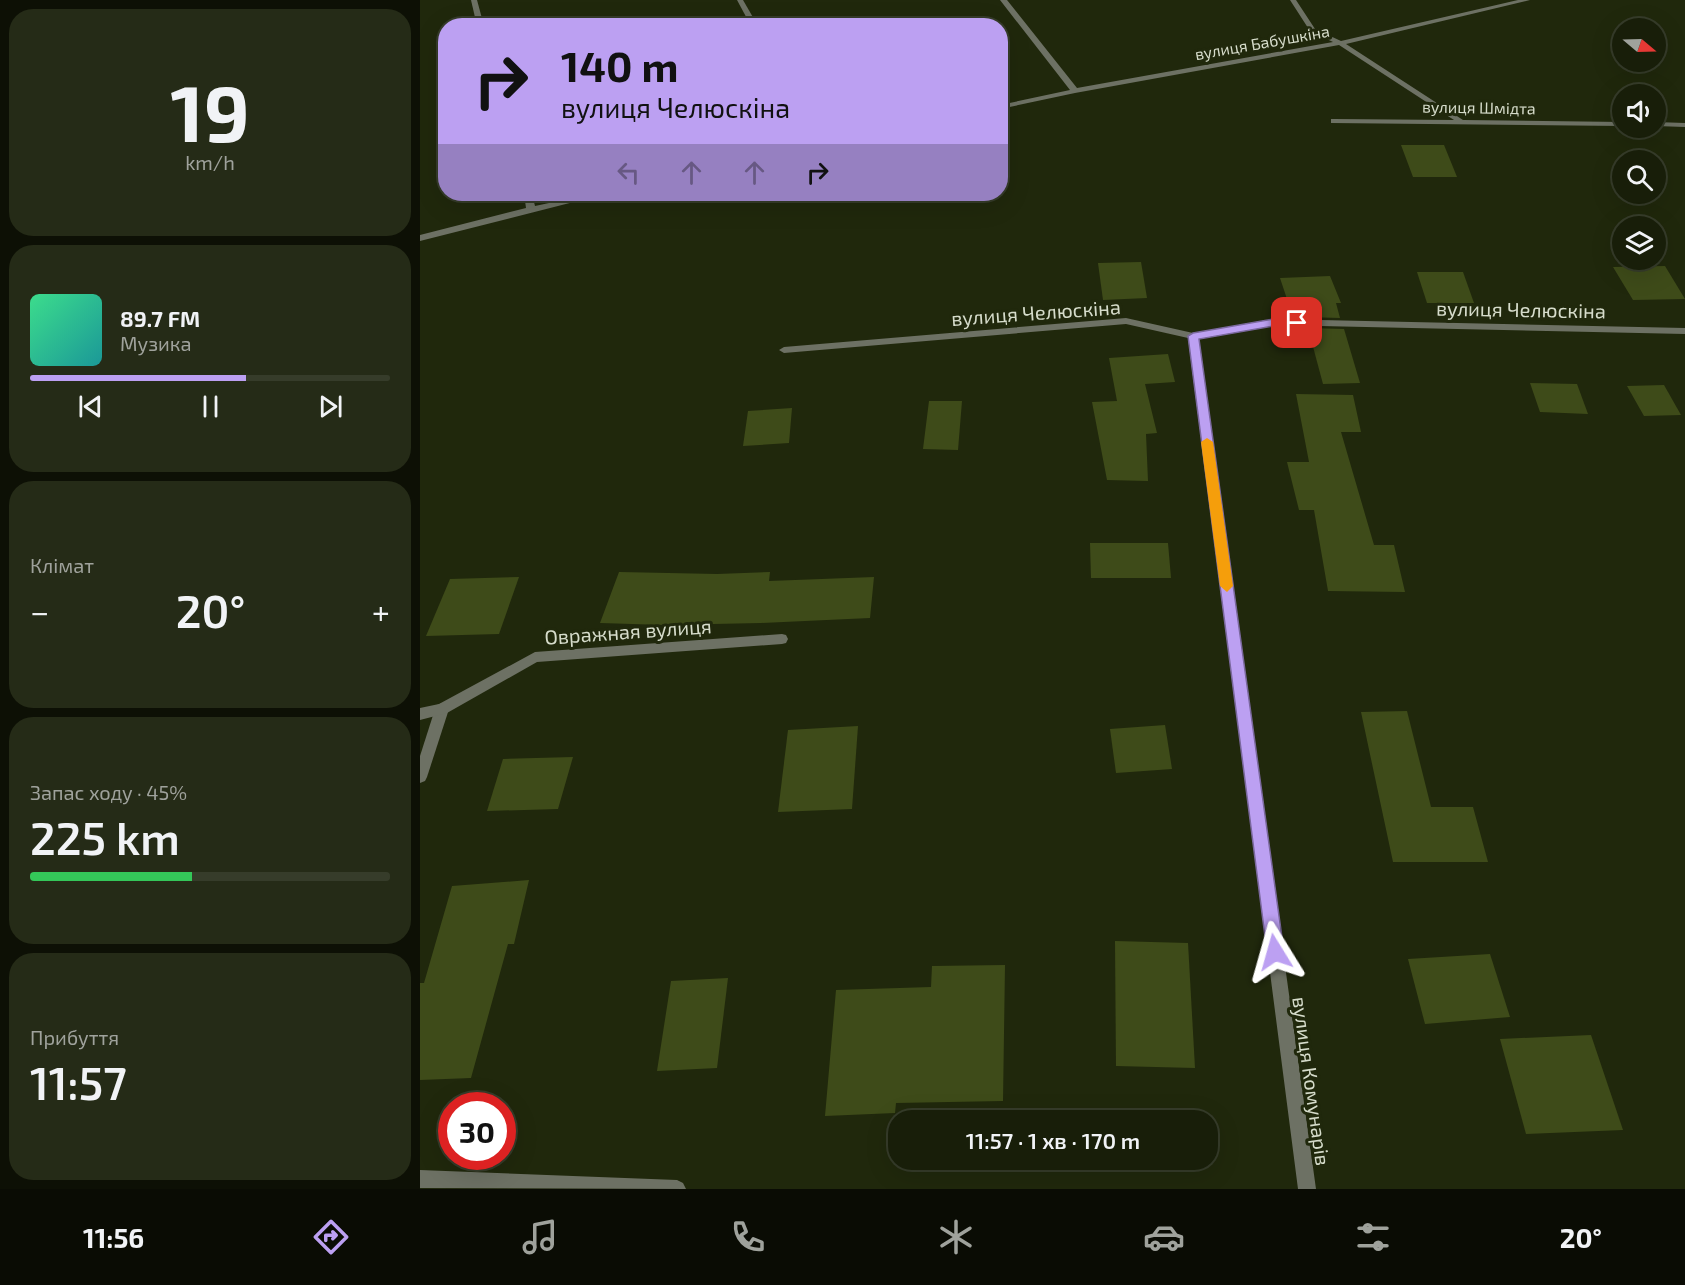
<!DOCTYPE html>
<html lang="uk">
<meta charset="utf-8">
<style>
body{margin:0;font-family:"Exo 2",sans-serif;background:#252b17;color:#f1f3f6;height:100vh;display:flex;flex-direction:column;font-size:22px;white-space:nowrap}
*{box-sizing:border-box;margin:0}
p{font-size:20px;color:#9fa29c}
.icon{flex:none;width:33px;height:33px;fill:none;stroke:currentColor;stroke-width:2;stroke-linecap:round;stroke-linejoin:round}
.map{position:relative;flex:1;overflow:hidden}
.side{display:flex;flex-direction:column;gap:9px;padding:9px;background:#0d1005;width:420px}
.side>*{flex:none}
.top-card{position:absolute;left:18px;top:18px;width:570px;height:183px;border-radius:24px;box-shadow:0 6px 24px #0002,0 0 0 2px #363c2a;background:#bca0f2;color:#111;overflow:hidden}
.needle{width:39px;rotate:109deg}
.tools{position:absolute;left:1192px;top:18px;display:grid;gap:12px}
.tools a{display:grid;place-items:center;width:54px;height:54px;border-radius:50%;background:#181e09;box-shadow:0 6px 24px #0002,0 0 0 2px #363c2a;font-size:30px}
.speed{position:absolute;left:18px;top:1092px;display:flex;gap:12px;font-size:30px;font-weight:700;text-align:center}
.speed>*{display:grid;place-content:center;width:78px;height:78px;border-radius:50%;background:#181e09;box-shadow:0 6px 24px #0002,0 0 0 2px #363c2a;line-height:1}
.speed .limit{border:9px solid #d22;background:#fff;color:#111}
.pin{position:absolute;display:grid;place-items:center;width:51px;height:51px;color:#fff;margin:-26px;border-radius:12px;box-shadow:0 3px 9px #0006}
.me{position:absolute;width:66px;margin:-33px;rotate:352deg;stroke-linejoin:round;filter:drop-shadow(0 0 4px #0008)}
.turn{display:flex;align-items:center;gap:21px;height:126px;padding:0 24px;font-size:27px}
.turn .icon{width:78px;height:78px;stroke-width:2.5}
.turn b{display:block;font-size:42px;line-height:51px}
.lanes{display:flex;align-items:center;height:57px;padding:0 24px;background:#0003;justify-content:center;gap:30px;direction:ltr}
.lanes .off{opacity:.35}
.big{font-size:45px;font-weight:600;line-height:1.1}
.side .widget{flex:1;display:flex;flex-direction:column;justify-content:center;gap:9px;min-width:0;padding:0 21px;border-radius:24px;background:#252b17}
.side .dial{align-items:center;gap:0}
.dial b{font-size:78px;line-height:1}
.song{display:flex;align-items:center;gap:18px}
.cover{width:72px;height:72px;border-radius:9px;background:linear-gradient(135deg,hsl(150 70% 55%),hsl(180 70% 35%))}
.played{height:6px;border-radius:3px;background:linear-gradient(90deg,#bca0f2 60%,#363c2a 60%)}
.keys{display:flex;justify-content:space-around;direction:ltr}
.heat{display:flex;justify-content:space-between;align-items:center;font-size:33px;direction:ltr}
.charge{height:9px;border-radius:4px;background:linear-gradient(90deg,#34c759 45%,#363c2a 0)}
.trip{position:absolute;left:468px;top:1110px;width:330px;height:60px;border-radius:24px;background:#181e09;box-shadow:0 6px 24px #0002,0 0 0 2px #363c2a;font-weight:600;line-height:60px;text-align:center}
.menu{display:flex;height:96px;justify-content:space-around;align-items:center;background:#0a0c04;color:#9fa29c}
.menu .icon{width:42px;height:42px}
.menu .active{color:#bca0f2}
.menu b{font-size:27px;color:#f1f3f6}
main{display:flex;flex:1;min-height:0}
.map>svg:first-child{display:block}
</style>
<main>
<section class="side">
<div class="widget dial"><b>19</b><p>km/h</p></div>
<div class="widget">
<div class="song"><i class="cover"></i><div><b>89.7 FM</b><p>Музика</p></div></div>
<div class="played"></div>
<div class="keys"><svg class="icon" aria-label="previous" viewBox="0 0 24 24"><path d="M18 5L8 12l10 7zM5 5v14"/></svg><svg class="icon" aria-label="pause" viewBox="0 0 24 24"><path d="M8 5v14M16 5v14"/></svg><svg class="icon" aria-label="next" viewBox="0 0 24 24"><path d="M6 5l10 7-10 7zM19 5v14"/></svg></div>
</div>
<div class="widget"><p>Клімат</p>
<div class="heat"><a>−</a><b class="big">20°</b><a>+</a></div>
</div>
<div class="widget"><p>Запас ходу · 45%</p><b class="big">225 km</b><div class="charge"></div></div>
<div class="widget"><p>Прибуття</p><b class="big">11:57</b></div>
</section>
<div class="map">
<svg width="1265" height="1189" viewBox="0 0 1265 1189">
<rect width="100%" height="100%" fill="#20280c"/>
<!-- building -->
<g fill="#3e4b19">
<path d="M981,145H1024L1037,177H993Z"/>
<path d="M721,262L727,298L683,300L678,263Z"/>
<path d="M1245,266L1265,299L1213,300L1193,267Z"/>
<path d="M997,272H1043L1054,303H1007Z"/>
<path d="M910,276L921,303H916L920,318L885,317L882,304L869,305L860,278Z"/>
<path d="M888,328L924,329L940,383L903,384Z"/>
<path d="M748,354L755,382L725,384L737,433L726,434L728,481L687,480L672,402L697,401L689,358Z"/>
<path d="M1110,383L1157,384L1168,414L1120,412Z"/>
<path d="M1244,385L1261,415L1224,416L1207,386Z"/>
<path d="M876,394L933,395L941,432H921L954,545H974L985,592L908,591L894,510H879L867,462H889Z"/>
<path d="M509,401H542L538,450L503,449Z"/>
<path d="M372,408L369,443L323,446L328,411Z"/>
<path d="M670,543H748L751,578H671Z"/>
<path d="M199,572L297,574L350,572L349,581L454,577L450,618L341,623L245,625L180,623Z"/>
<path d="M99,577L79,634L6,636L30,579Z"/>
<path d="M987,711L1011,807H1053L1068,862H973L941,712Z"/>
<path d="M745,725L752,769L696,773L690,729Z"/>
<path d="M438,726L432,809L358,812L368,730Z"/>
<path d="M153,757L138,809L67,811L83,759Z"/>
<path d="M109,880L94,944H88L51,1078L0,1080V983H4L32,886Z"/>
<path d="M695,941L768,943L775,1068L696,1066Z"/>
<path d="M1070,954L1090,1017L1005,1024L988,959Z"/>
<path d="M585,965L583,1101L476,1103L475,1113L405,1116L416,990L511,987L512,966Z"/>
<path d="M308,978L297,1068L237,1071L251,981Z"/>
<path d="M1171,1035L1203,1130L1106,1134L1080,1039Z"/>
</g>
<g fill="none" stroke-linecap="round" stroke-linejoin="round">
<!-- service -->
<path fill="#6d7164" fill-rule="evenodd" d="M22,703L27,705L29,709L7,777L5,781L0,783V756L15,709L17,705Z"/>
<!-- minor -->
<g fill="#6d7164" fill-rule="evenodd">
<path d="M51,0H57L64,26H57Z"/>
<path d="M317,0H323L338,26H331Z"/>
<path d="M580,0H587L657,88L913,42L890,31L870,0H876L895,29L921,41L1098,0H1110L926,44L1043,120L1203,122V126L911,123V119H914L1034,120L919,45L655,93L580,109V105L650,90Z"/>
<path d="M1236,122L1265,123V127L1236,126Z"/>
<path d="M104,194H112L115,206L171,194H185L0,241V235L106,208Z"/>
<path d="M706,318L773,333L854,319L1265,328V334L854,325L778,338L896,1189H878L768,338L706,324L364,353L359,350L364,347Z"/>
<path d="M362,634L366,635L368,639L366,643L362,644L117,662L27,713L0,720V708L19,704L115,652Z"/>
<path d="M0,1170L257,1180L263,1183L266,1189L0,1188Z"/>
</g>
</g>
<!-- route -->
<path fill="#bca0f2" stroke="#7a689d" stroke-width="1.5" d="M854,319H877L882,323L877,326H854L779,339L864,952L862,958L855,961L849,958L847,952L768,336L773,333Z"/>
<!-- slow -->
<path fill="#f59e0b" d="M787,438L793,442L813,586L807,592L800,586L781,442Z"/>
<g text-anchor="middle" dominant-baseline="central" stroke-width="6" stroke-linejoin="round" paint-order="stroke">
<!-- far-street labels -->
<g font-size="16" fill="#d6dccb" stroke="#20280c">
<text transform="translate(842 42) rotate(-10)">вулиця Бабушкіна</text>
<text transform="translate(1059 107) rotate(1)">вулиця Шмідта</text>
</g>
<!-- street labels -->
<g font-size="20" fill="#d6dccb" stroke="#20280c">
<text transform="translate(1101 309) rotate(1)">вулиця Челюскіна</text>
<text transform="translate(616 312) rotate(-4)">вулиця Челюскіна</text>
<text transform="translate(208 631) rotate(-4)">Овражная вулиця</text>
<text transform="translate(892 1081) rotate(82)">вулиця Комунарів</text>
</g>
</g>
</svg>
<div class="tools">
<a><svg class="needle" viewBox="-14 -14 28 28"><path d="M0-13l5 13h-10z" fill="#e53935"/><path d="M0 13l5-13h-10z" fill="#9fa29c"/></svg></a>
<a><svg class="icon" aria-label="sound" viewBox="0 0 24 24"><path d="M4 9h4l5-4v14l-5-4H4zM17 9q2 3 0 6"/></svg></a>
<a><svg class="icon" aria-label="search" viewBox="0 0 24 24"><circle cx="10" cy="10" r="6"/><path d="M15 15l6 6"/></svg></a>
<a><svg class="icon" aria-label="layers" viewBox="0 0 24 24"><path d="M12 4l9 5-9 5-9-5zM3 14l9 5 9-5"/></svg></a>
</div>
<div class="speed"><div class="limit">30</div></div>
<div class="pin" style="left:877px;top:323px;background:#d93025"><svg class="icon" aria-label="arrive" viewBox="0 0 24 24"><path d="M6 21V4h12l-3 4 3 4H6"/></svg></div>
<svg class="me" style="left:855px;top:952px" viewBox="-20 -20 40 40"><path d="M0-17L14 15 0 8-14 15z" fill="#bca0f2" stroke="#fff" stroke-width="4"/></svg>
<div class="trip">11:57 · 1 хв · 170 m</div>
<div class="top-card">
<div class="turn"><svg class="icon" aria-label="right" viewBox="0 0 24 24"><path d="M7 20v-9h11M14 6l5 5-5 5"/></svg><div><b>140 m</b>вулиця Челюскіна</div></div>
<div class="lanes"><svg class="icon off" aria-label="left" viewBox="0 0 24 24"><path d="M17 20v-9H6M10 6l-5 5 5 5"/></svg><svg class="icon off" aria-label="ahead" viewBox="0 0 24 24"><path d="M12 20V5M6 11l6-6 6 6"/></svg><svg class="icon off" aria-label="ahead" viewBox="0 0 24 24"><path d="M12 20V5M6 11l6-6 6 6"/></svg><svg class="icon" aria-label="right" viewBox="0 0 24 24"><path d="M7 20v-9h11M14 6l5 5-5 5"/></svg></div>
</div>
</div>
</main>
<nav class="menu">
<b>11:56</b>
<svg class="icon active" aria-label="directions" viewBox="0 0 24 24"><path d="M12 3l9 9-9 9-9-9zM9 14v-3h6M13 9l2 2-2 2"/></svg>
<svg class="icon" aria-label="music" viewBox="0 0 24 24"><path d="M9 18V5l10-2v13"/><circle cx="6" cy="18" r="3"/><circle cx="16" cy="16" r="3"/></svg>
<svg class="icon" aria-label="phone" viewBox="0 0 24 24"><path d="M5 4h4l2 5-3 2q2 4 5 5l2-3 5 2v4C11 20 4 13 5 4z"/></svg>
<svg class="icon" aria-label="climate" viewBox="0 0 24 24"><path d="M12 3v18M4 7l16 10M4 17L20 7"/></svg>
<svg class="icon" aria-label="car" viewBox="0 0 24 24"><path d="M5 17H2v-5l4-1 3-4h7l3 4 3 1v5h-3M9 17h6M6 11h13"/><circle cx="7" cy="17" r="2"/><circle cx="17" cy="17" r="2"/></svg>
<svg class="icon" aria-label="filters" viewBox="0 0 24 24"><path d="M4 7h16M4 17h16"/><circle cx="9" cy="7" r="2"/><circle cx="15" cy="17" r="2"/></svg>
<b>20°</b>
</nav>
